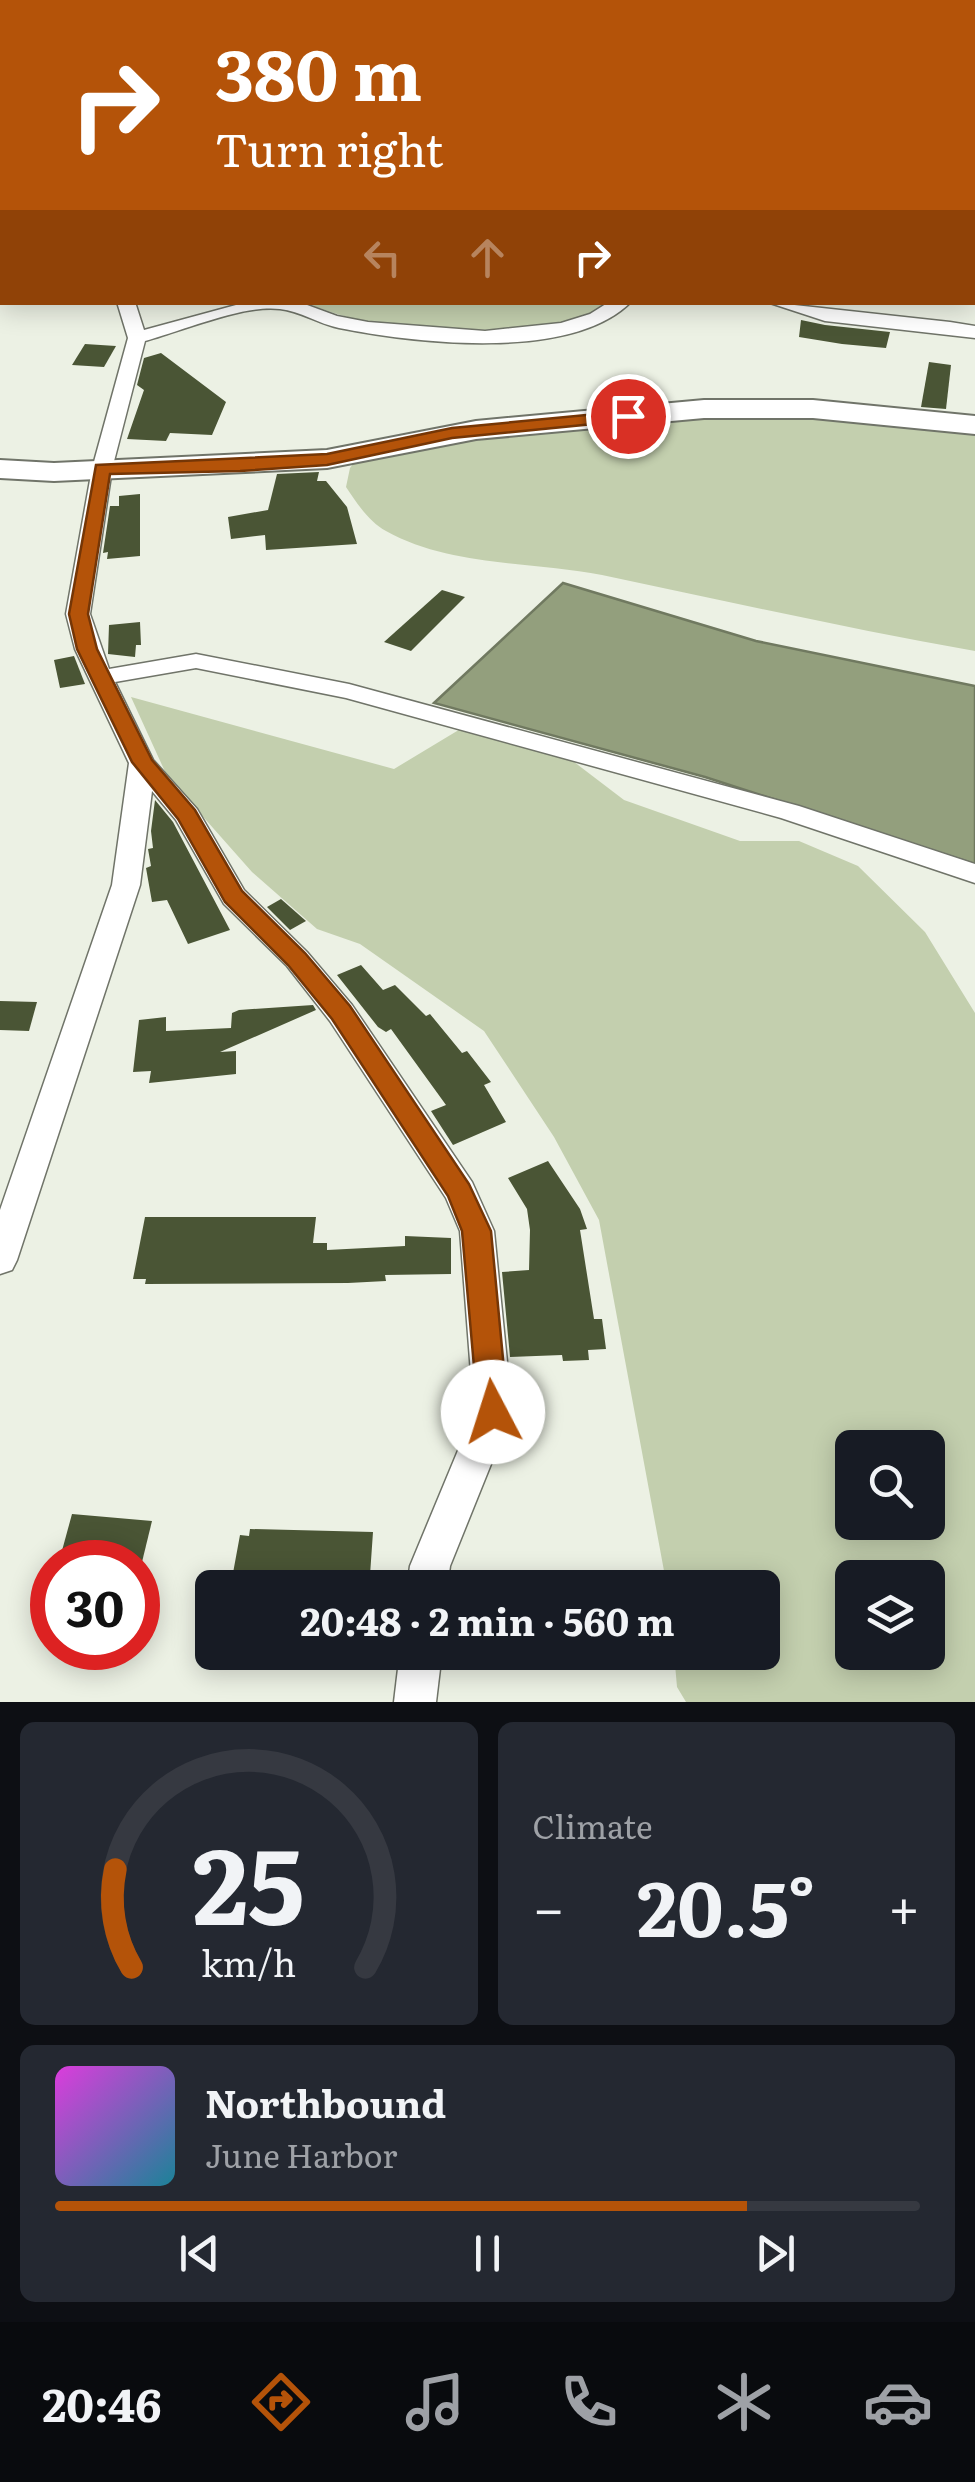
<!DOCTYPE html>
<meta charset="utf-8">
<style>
body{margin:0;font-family:Literata,serif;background:#242831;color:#f1f3f6;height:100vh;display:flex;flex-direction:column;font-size:38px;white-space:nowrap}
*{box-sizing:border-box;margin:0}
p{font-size:32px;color:#9ea1a6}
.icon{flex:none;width:55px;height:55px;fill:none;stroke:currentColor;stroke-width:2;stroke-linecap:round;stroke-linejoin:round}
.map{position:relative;height:1702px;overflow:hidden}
.side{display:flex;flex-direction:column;gap:20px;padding:20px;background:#0d0f14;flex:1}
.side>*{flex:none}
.hud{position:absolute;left:0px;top:0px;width:975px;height:305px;box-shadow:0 5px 25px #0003;background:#b45309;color:#fff;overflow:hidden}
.controls{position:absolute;left:835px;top:1430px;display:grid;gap:20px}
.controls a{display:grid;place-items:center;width:110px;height:110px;border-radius:15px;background:#171b24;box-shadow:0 5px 25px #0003;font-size:50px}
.speed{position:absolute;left:30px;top:1540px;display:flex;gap:20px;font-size:50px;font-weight:700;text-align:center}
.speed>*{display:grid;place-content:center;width:130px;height:130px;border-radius:50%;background:#171b24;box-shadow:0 5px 25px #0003;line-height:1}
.speed .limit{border:15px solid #d22;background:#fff;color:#111}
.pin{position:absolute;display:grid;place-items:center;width:85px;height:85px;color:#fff;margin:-42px;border:5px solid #fff;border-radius:50%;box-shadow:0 2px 10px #0007}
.me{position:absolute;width:110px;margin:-55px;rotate:355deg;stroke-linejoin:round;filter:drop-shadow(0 0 8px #0008)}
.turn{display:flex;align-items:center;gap:35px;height:210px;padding:0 50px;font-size:45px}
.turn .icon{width:130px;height:130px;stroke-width:2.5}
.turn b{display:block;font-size:70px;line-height:85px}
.lanes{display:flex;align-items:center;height:95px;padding:0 50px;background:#0003;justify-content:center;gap:50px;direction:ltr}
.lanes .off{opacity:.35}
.big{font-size:75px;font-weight:700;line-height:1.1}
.side .card{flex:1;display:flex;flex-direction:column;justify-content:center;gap:15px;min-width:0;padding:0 35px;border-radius:15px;background:#242831}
.side .dial{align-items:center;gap:0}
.dial svg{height:260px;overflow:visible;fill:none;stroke:#363941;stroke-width:7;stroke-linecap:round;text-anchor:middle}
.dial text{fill:#f1f3f6;stroke:none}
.song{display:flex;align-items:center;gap:30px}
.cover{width:120px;height:120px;border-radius:15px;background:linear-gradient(135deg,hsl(300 70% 55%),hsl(190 70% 35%))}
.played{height:10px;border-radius:5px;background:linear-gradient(90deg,#b45309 80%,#363941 80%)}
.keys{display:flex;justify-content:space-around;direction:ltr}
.heat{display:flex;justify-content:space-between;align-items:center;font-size:55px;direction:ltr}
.side .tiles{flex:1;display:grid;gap:20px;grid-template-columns:1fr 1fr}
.card:last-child{grid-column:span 2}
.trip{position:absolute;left:195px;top:1570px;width:585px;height:100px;border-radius:15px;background:#171b24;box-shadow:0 5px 25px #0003;font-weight:700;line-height:100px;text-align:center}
.menu{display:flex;height:160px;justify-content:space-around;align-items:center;background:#090b0e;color:#9ea1a6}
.menu .icon{width:70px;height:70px}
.menu .selected{color:#b45309}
.menu b{font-size:45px;color:#f1f3f6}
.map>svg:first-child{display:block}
</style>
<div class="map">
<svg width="975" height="1702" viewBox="0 0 975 1702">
<rect width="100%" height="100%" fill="#ecf1e4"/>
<!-- green -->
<g fill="#c3cfae" fill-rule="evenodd">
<path d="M308,303H612C598,309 584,317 569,321C500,336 372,334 308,303Z"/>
<path d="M696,414L822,415L975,428V651C850,629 726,601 602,575C532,561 450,567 386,531C369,522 356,502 346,487L350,468L359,456L478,431Z"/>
<path d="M131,697L394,769L462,728L561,752L624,800L740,841H799L858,866L925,932L975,1013V1702H686L677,1687L674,1653L762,1652V1588L667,1587L599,1220L554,1137L484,1031L360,944L317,929L252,872L167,776ZM852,1448H928V1522H852ZM852,1578H928V1652H852Z"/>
</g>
<!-- water -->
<path fill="#939f7d" stroke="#707960" stroke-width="2.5" d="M563,583L756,641L975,686V864L705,777L434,703Z"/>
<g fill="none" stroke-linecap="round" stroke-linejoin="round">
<!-- river -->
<path stroke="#939f7d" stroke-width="48" d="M26,2L29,0"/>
</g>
<!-- building -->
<g fill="#4a5535">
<path d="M801,320L825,325L890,332L886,348L842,344L799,337Z"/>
<path d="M85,344L116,346L104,367L72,365Z"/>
<path d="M161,353L226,402L212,435L170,433L166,441L127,439L144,390L137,385L144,358Z"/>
<path d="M929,362L951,365L946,409L921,407Z"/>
<path d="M319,472L317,481H326L347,507L357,544L266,550L265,535L231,539L228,517L268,510L277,474Z"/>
<path d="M140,494V556L107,559L108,552L103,553L110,506H119V496Z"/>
<path d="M442,590L465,597L411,651L384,642Z"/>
<path d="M140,622L141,645H136L135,657L108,654L109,625Z"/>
<path d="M74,656L85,684L60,688L54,660Z"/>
<path d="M155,800L173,822L230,930L188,944L167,900L152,902L146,868L151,866L148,849L153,848L151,831Z"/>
<path d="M281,899L306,921L290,930L267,907Z"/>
<path d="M361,965L383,990L395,985L426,1016L430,1014L462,1053L467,1051L491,1082L484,1085L506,1122L453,1145L431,1111L446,1105L391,1029L386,1032L378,1027L337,975Z"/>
<path d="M0,1001L37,1002L29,1031L0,1030Z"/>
<path d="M313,1005L316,1010L220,1052L236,1051V1074L149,1083L151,1071L133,1072L139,1020L166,1017V1031L231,1028L232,1013L239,1010Z"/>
<path d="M548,1161L580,1209L587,1229L580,1230L594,1319H602L606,1349L588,1350L589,1360L563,1361L562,1355L510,1357L502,1272L529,1270L530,1230L527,1209L508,1178Z"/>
<path d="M145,1217H316L313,1243H327V1250L405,1246V1236L451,1238V1274L385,1275L386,1281L348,1283L145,1284L146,1279H133Z"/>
<path d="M72,1514L152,1521L142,1562L60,1558Z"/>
<path d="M250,1529L373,1532L370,1575L356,1574L355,1588H318V1579L233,1573L240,1535L249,1536Z"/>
</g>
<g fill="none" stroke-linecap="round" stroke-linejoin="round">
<!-- lane casing -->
<g stroke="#707469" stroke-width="4">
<g id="lane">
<rect x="972" y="6" width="3" height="4"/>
<path d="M975,51V55L972,56V52Z"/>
<rect x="972" y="158" width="3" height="5"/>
</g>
</g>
<!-- street casing -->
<g stroke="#707469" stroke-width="3">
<g id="street">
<path d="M0,0H13L2,6Z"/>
<rect x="245" y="0" width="12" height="2"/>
<path d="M679,0H698L699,2H680Z"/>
<path d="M117,302H135L144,330L247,302H299L337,316L368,322L485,331L561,323L590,314L609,302H631C571,362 415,343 339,328C319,324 300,311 280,309C245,304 181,331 145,341L112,469L90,614L109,669L196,654L349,684L799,806L975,864V883L781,818L346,698L196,668L115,682L153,760L197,809L244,890L307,952L352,1005L472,1182L494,1231L512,1412L450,1566L447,1588H407L410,1566L474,1412L460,1231L446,1198L330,1021L287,966L224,904L176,820L152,791L140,885L17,1260L12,1270L0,1274V1210L112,885L129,763L75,649L66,614L92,469L128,338Z"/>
<path d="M767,302L950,322L975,326V338L825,321Z"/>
<path d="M400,1652H442L436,1702H394Z"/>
</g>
</g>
<!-- secondary casing -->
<g stroke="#707469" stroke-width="4">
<g id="secondary">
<rect x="972" y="34" width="3" height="12"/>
<path d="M704,400H813L975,416V434L813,418H704L476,439L327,468L54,481L0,478V460L54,463L327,450L476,421Z"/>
</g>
</g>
<!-- lane -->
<use href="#lane" fill="#fff" fill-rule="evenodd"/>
<!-- street -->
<use href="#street" fill="#fff" fill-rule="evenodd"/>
<!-- secondary -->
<use href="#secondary" fill="#fff" fill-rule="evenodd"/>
</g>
<!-- route -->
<path fill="#b45309" stroke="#753606" stroke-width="2.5" d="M628,411L633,413V420L452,438L327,465L240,471L110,474L88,614L97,649L152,760L195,810L242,891L305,953L350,1006L469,1184L491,1231L508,1412L504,1422L493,1426L482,1422L478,1412L462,1231L448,1196L332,1019L288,965L225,902L178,819L132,762L77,649L69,614L96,465L327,454L452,428Z"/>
</svg>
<div class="controls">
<a><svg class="icon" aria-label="search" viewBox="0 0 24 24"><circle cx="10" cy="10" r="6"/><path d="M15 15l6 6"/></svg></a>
<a><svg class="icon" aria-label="layers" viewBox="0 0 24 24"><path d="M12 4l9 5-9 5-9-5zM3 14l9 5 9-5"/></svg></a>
</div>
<div class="speed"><div class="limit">30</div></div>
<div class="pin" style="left:628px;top:416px;background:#d93025"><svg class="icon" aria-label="arrive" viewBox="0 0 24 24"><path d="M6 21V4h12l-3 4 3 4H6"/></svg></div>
<svg class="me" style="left:493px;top:1412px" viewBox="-20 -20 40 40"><circle r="19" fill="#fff"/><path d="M0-13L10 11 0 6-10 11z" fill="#b45309"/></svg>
<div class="trip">20:48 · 2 min · 560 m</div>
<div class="hud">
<div class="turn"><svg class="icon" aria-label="right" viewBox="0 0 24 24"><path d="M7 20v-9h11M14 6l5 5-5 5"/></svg><div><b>380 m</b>Turn right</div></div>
<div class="lanes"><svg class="icon off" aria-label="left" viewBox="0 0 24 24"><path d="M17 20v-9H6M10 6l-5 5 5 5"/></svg><svg class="icon off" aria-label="ahead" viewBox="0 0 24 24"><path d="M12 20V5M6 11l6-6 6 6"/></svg><svg class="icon" aria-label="right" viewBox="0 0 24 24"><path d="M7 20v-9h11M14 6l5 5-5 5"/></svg></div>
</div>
</div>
<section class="side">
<div class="tiles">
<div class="card dial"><svg viewBox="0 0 100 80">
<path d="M14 69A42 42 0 1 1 86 69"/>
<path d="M14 69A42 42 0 0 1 9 39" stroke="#b45309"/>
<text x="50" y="56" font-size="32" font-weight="700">25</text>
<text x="50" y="72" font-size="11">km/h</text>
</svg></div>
<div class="card"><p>Climate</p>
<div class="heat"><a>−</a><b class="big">20.5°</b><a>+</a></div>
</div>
<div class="card">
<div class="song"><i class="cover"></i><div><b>Northbound</b><p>June Harbor</p></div></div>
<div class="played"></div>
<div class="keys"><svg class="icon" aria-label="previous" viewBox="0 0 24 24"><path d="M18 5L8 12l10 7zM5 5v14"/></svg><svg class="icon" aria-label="pause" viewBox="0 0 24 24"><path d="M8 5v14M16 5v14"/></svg><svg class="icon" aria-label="next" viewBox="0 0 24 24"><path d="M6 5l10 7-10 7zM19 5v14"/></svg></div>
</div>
</div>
</section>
<nav class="menu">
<b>20:46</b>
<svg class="icon selected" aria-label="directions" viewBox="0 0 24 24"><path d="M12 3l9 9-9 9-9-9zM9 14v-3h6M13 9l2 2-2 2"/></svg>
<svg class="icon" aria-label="music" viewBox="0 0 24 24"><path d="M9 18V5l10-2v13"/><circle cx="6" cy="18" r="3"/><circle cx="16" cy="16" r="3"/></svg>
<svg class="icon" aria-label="phone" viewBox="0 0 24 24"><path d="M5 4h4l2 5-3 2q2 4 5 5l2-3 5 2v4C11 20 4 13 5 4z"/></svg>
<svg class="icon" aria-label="climate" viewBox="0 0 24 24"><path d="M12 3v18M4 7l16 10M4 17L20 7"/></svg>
<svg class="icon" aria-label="car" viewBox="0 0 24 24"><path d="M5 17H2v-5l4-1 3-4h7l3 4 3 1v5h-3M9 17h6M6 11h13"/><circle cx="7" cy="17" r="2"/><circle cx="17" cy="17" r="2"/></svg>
</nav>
